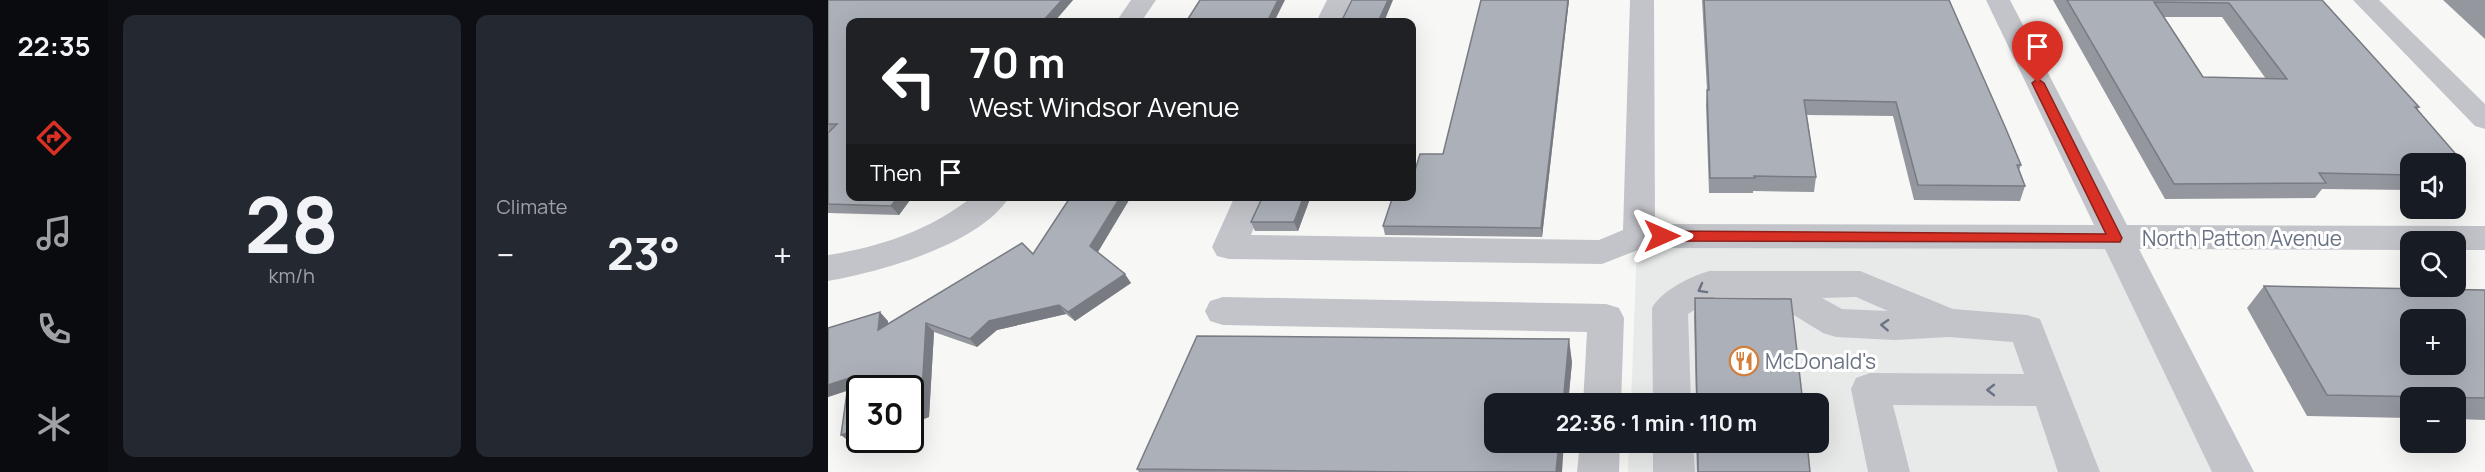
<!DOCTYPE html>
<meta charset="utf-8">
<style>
body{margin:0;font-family:Manrope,sans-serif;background:#242831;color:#f1f3f6;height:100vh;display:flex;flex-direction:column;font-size:22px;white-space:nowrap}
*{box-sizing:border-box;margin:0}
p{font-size:20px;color:#9ea1a6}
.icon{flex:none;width:33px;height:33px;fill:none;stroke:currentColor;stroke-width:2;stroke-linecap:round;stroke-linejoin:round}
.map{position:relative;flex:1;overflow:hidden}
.drawer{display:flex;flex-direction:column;gap:15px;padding:15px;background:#0d0f14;width:720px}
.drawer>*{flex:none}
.hud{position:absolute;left:18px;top:18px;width:570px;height:183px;border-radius:12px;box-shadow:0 6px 24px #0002;background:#202124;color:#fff;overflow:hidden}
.tools{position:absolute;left:1572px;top:153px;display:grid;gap:12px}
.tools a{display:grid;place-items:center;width:66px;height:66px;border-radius:12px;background:#171b24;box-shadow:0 6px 24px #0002;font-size:30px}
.speed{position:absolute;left:18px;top:375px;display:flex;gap:12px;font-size:30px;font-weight:700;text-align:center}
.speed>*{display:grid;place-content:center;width:78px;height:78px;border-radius:50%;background:#171b24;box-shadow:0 6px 24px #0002;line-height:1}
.speed .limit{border:3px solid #111;border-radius:9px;background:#fff;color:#111}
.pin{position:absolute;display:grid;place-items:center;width:51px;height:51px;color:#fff;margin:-62px -26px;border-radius:50% 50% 50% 0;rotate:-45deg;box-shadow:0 0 6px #0007}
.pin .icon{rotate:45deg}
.me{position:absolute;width:66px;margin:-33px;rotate:90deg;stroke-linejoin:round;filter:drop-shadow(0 0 4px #0008)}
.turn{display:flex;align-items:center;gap:21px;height:126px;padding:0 24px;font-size:27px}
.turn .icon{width:78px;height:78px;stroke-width:2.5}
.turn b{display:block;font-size:42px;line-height:51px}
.then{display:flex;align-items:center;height:57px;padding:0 24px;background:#0003;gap:12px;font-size:22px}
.big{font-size:45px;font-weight:700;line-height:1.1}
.drawer .tile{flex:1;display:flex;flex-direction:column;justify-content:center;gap:9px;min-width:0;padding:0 21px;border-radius:12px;background:#242831}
.drawer .dial{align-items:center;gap:0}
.dial b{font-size:78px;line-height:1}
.heat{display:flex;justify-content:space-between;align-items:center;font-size:33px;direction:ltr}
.drawer .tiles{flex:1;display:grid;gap:15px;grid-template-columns:repeat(2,1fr)}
.trip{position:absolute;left:656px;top:393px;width:345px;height:60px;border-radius:12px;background:#171b24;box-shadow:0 6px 24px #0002;font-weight:700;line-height:60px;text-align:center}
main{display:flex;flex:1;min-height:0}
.menu{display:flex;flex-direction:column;width:108px;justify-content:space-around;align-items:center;background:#090b0e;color:#9ea1a6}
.menu .icon{width:42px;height:42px}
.menu .selected{color:#d93025}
.menu b{font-size:27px;color:#f1f3f6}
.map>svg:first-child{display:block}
</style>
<main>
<nav class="menu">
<b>22:35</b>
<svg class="icon selected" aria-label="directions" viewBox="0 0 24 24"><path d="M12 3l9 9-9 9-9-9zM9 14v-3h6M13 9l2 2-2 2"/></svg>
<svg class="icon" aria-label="music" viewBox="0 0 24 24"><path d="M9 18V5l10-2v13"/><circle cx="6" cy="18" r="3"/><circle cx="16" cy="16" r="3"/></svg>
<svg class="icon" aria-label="phone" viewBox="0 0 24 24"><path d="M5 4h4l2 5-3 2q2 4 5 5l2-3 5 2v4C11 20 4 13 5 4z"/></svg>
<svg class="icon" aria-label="climate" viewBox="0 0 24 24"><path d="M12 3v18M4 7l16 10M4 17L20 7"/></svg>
</nav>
<section class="drawer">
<div class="tiles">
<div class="tile dial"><b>28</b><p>km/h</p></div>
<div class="tile"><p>Climate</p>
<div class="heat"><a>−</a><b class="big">23°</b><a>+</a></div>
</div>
</div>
</section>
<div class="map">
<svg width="1657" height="472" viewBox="0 0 1657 472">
<rect width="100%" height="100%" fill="#f7f8f6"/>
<!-- built -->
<path fill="#e8e9e9" d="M809,243L1307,247L1423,472H800L801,443L990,442V404L803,403Z"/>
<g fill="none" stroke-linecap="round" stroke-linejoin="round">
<!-- minor -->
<g fill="#c2c4c9" fill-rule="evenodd">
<path d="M303,0H328L313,22H288Z"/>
<path d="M499,0H523L513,22H488Z"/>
<path d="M802,0H826L827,224L1266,225L1158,0H1182L1299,225L1657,226V250H1628V242H1582V250L1311,249L1426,472H1384L1277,249L815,248L774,264L401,259L389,256L384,247L407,196H439L423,235L771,240L795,230Z"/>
<path d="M1525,0H1551L1657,104V129L1647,126Z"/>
<path d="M145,196H182C153,244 52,272 0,281V255C52,247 103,230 145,196Z"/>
<path d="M881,271H1032L1125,309L1199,315L1212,319L1272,472H1230L1208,406L1065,405L1082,472H1040L1023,389L1028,378L1042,373L1196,374L1185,342L1121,337L1067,340L1008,337L995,333L938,298L887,297L860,314L863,404H825L824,308C834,290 862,277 881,271ZM1028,297L1060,311L1014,309L994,298Z"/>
<path d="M395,297L778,304L791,308L796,318L793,404H755L759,332L395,325L382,321L377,311L382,301Z"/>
<path d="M752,442H792L791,472H749Z"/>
<path d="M825,442H865L867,472H825Z"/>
</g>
</g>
<!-- wall -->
<g fill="#94979e" fill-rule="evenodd">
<path d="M0,0H245L226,22H22L85,196L71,215L0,213Z"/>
<path d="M653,0H741L714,237L557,235L555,226L584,196L615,154Z"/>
<path d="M874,0H1121L1193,165L1191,170L1197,186L1192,201L1086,200L1065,116L979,115L988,177L986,192L925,191V193H881L878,105L879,90Z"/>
<path d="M1225,0H1494L1591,107L1589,110L1632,159L1628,165V164H1582V190L1494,189L1487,198L1337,199ZM1336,17H1394L1438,79L1375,77Z"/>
<path d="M1615,0H1657V39Z"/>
<path d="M1628,168L1634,175L1628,183Z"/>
<path d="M243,196H351L349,200H301L270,252L303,283L247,321L238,314L169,330L149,347L106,332L101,417L82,424V388L23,443L20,390L0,397V328L60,321V325L205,254Z"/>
<path d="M435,196H483L470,231H427L423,222Z"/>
<path d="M1436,286L1657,290V420L1628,419V398H1582V418L1479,416L1419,308Z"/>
<path d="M867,298L975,404H868L866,317Z"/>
<path d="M744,362L740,404H666L734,472H311L309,469Z"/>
<path d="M868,442H979L982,472H869Z"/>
</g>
<!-- shaded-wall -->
<g fill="#787b81">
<path d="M234,0H245L226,22H214Z"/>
<path d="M450,0H457L446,22H439Z"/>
<path d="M560,0H565L556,22H550Z"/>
<path d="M740,0H741L714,237L713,228Z"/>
<path d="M71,196H85L71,215L63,206Z"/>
<path d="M293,196H299L301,200L268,255L262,246Z"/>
<path d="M476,196H483L470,231L466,222Z"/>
<path d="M297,274L303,283L247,321L240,312Z"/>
<path d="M231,305L238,314L169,330L149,347L142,339L161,321Z"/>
<path d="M52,312L60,321L59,339L50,330Z"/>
<path d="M98,323L106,332L101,417L82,424V412Z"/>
<path d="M741,339L744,362L740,404H735Z"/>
<path d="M21,378L31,387L0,397V385Z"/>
<path d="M32,429V440H34L23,443L13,435Z"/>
<path d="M731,442H736L734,472H728Z"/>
</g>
<!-- building -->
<g fill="#acb0b8" stroke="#787b81" stroke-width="1.5" fill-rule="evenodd">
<path d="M0,0H234L214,22H22V196H71L63,206L0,204V133L9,124H0Z"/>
<path d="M372,0H450L439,22H358Z"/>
<path d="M524,0H560L550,22H513Z"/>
<path d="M653,0H740L713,228L555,226L565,196H584V180L592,154H615Z"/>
<path d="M876,0H1121L1178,129L1193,165H1189L1197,186L1090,185L1068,102L976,100L988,177L926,176L927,178H882L879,90H881Z"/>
<path d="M1239,0H1494L1591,107H1587L1632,159H1619L1623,164H1582V175L1491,173L1498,183L1346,184ZM1326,2L1401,3L1459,79L1375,77Z"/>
<path d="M1628,168L1634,175H1628Z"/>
<path d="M243,196H293L262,246L297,274L240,312L231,305L161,321L142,339L98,323L93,409L82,412V388H32V429L13,435L21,378L0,385V328L52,312L50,330L194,243L205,254Z"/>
<path d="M435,196H476L466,222H423Z"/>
<path d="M1436,286L1657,290V398L1499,395ZM1582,320H1628V364H1582Z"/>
<path d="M867,298L963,299L975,404H869Z"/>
<path d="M369,336L741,339L735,404H666V442H731L728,472H584L309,469Z"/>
<path d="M870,442H979L982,472H870Z"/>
</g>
<!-- one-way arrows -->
<defs><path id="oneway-chevron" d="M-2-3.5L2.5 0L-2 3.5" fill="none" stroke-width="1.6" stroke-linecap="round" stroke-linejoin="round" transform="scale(1.5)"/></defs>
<g stroke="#6a7384">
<use href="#oneway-chevron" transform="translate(874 289) rotate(151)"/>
<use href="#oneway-chevron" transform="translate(1057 325) rotate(-177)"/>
<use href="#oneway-chevron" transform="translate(1163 390) rotate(-180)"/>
</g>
<!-- route -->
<path fill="#d93025" stroke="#8d1f18" stroke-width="1.5" d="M1210,79L1216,83L1294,238L1292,242L834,241L827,236L834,231L1278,234L1204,83Z"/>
<!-- icons -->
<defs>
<g id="restaurant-ring" transform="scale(1.5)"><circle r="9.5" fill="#fff" stroke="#d27e3c" stroke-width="1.5"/><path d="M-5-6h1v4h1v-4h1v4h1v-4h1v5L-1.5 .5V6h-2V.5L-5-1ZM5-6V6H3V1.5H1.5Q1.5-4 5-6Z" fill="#d27e3c"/></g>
</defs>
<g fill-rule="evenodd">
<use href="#restaurant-ring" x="916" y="361"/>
</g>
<g text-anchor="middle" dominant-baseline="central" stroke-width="6" stroke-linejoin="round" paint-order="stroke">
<!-- street labels -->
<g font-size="21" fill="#6a7384" stroke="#fff">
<text x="1414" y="238">North Patton Avenue</text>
</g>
<!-- poi labels -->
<g font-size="21" fill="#6a7384" stroke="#fff" text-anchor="start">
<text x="937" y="361">McDonald's</text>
</g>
</g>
</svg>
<div class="tools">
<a><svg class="icon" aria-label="sound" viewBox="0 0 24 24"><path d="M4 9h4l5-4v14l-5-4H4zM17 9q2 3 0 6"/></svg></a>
<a><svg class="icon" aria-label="search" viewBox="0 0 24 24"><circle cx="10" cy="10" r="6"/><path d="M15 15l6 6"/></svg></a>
<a>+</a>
<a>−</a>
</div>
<div class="speed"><div class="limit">30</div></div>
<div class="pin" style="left:1210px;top:83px;background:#d93025"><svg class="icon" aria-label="arrive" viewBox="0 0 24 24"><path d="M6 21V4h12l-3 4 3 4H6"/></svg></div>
<svg class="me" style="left:834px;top:236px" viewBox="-20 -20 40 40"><path d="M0-17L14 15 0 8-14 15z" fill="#d93025" stroke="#fff" stroke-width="4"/></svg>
<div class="trip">22:36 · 1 min · 110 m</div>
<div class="hud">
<div class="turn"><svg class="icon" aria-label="left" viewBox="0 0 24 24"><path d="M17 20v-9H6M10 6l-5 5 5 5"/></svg><div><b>70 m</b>West Windsor Avenue</div></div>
<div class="then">Then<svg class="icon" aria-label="arrive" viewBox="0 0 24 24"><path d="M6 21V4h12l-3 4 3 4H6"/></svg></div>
</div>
</div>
</main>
